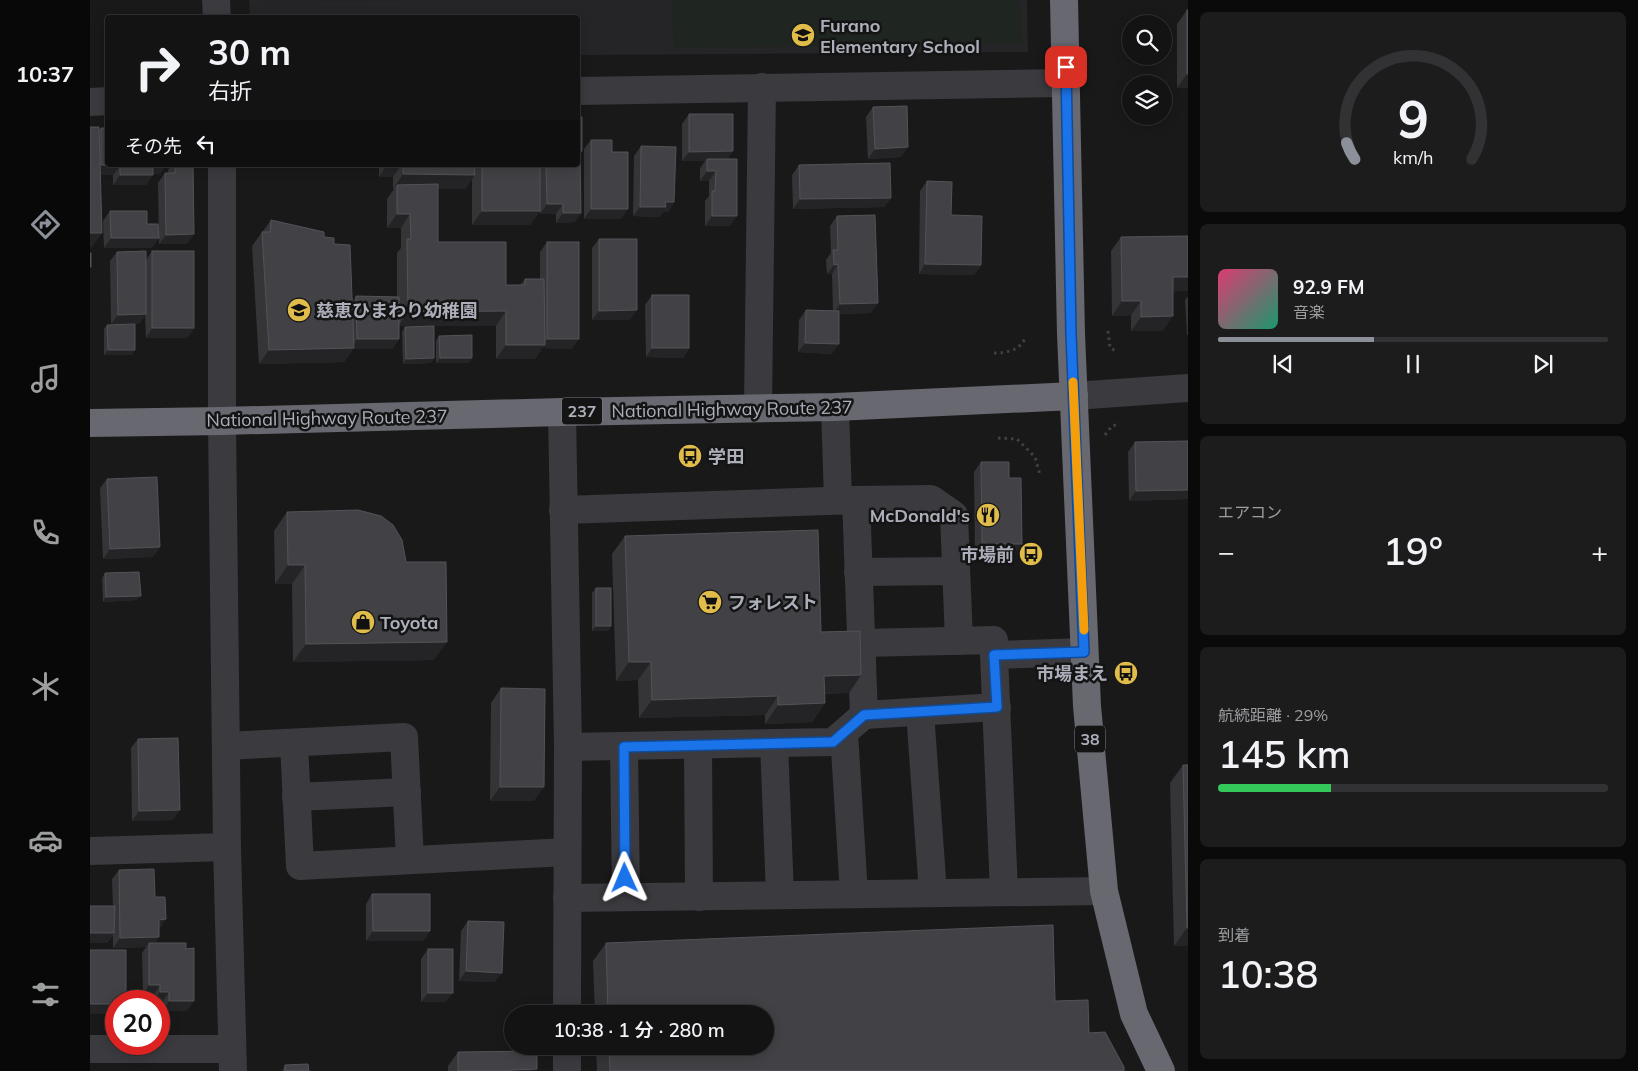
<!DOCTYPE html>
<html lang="ja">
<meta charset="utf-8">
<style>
body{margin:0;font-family:Mulish,"Noto Sans JP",sans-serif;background:#1c1c1d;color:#f1f3f6;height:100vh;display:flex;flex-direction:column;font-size:19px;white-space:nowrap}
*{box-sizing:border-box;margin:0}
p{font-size:16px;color:#9d9ea0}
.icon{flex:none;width:28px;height:28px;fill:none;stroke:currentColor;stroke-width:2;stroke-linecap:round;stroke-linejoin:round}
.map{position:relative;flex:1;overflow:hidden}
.sheet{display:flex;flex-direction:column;gap:12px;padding:12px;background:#0a0a0b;width:450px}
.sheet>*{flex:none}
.guide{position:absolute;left:15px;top:15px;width:475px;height:152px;border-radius:5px;box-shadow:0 2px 12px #0003,0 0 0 1px #323234;background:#131314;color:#f1f3f6;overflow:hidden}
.buttons{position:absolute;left:1032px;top:15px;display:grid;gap:10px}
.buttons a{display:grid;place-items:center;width:50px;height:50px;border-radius:50%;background:#131314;box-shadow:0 2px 12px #0003,0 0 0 1px #323234;font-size:25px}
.speed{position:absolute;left:15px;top:990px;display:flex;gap:10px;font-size:25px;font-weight:700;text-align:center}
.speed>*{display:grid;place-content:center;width:65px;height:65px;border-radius:50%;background:#131314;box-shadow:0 2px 12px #0003,0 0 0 1px #323234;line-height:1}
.speed .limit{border:8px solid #d22;background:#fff;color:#111}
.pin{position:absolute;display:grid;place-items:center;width:42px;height:42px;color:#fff;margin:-21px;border-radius:10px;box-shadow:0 2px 8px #0006}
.me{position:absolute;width:55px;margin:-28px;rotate:359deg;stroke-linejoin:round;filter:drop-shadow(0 0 4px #0008)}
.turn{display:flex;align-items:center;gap:18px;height:105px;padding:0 20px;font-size:22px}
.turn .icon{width:65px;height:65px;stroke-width:2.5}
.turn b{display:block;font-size:35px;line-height:42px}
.then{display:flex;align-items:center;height:48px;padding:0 20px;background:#0003;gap:10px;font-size:19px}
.big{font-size:38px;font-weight:600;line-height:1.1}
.sheet .card{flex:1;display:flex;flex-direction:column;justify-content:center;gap:8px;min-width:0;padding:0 18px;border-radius:8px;background:#1c1c1d}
.sheet .dial{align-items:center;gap:0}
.dial svg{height:130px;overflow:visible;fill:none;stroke:#323234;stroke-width:7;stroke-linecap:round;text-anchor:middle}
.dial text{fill:#f1f3f6;stroke:none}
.song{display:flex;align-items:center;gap:15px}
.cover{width:60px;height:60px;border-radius:8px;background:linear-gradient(135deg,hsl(340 70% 55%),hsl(160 70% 35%))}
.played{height:5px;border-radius:2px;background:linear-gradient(90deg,#8c9099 40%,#323234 40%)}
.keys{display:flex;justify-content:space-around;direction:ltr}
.heat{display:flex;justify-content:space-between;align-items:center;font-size:28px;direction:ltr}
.charge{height:8px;border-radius:4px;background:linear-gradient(90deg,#34c759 29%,#323234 0)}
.trip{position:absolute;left:414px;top:1005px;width:270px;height:50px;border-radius:25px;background:#131314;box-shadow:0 2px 12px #0003,0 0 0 1px #323234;font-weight:600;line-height:50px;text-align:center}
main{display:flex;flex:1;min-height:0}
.tab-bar{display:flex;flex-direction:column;width:90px;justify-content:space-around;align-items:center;background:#080808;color:#9d9ea0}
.tab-bar .icon{width:35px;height:35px}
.tab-bar .on{color:#8c9099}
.tab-bar b{font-size:22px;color:#f1f3f6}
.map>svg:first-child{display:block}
</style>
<main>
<nav class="tab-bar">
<b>10:37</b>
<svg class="icon on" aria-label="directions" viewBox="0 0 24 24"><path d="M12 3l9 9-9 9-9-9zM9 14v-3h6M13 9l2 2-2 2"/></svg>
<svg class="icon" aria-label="music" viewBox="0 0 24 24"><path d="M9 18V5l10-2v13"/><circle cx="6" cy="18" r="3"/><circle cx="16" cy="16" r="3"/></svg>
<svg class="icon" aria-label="phone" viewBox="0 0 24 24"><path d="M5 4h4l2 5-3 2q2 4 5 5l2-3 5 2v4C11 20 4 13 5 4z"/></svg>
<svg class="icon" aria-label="climate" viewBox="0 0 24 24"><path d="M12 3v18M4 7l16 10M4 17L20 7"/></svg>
<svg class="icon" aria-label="car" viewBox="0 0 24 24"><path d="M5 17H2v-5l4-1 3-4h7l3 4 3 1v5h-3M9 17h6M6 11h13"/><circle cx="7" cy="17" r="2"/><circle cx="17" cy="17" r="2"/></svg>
<svg class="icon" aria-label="filters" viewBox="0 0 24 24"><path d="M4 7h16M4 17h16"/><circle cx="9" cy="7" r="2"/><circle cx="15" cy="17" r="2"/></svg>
</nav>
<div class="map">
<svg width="1098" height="1071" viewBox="0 0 1098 1071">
<rect width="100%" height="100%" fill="#19191a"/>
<!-- built -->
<path fill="#252527" d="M159,0H937L938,52L488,55V18L160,17Z"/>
<!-- green -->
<path fill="#1f2521" d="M582,0H930L932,43L584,48Z"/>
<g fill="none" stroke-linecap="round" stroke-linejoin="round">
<!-- path -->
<g stroke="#404146" stroke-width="3" stroke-dasharray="2.5 4" stroke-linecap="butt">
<path d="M1018,331L1020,348L1028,352"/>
<path d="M904,353C918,353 931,350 936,336"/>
<path d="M1015,435L1022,426L1030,424"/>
<path d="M908,438L927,439L945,457L950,475"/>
</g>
<!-- minor -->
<g stroke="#3a3a3f" stroke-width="28">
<path d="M126,0L127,18"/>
<path d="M488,91L976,83"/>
<path d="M0,102L18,101"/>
<path d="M132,165V421L137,847L143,1071"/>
<path d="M984,396L1098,388"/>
<path d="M745,407L748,500"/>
<path d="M668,408L672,87"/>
<path d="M472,412L478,747L477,1014"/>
<path d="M766,500L841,499L864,515L869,641"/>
<path d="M473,510L766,500L774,715L743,742L478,747"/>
<path d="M768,572L866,571"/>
<path d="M771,643L904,640V655"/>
<path d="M830,712L843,893"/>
<path d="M774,715L907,707"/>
<path d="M754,733L764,894"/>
<path d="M204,743L210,866L477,852"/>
<path d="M684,743L690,895"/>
<path d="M136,746L314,737L320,860"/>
<path d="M608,746L609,897"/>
<path d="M534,747L536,897"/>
<path d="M206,797L317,792"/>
<path d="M0,851L137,847"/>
<path d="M914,892L904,655L994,652"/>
<path d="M477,898L1014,891"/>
<path d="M0,1049H142"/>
<path d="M477,1071V1046"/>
</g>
<!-- highway -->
<g stroke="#676870" stroke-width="28">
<path d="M974,0L981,334L997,706L1014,891L1044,1014L1071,1071"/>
<path d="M0,423L132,421L472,412L745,407L984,396"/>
</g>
</g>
<!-- wall -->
<g fill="#353538">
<path d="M1097,10L1098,88H1087V24Z"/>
<path d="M783,107L811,157L778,159L776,117Z"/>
<path d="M599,114L638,159L640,226H615V201L619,196V181H610V168L615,161H592V124Z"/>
<path d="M0,127L9,130L11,128L76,165L70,174H63L56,185H23V175H10L2,247H0Z"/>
<path d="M501,140L522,152L531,219H494V149Z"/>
<path d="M551,146L584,202L578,212H573L569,217L543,216L544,156Z"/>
<path d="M81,165H103L97,244H69L68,183L75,173H78V170Z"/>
<path d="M289,165H488L491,213L485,222L466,223V214H450V211L440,225H382V179L375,189H348V242L416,285H430L435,279H450V252L457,242L482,349L452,348L445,359H406V326H309V339L302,349H263L254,362L169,364L162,246L181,220L234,237L244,244L262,303L266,296L307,297V253L311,248V228H297V199L304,189H303V177H289Z"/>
<path d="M709,165L801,198L794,207L703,209L702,175Z"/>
<path d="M837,181L861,215L891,265L884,275L829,274L830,191Z"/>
<path d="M20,211L57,224L62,248H14L13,221Z"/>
<path d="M747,216L781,313L749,314L742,354L708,352L709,320L716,310L743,311L742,274H737L736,260L741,253L740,226Z"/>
<path d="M1098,236V291H1083L1073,331H1041V315L1022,316L1021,251L1031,237Z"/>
<path d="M509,239L540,320H502V248Z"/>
<path d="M62,251L104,328L97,338H56L55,315L49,324H21L20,261L27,252L56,260Z"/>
<path d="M562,295L599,348L593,358L556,357L555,305Z"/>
<path d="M1098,296V335H1097L1095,300Z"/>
<path d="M17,325L42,355H14V329Z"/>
<path d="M315,327L344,358L341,363L313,364L312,332Z"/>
<path d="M349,336L382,358L379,363H346V341Z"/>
<path d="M1098,441V499L1039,501L1038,452L1045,442Z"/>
<path d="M891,462L925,553L885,554L884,472Z"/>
<path d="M17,479L63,557L13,559L10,488Z"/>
<path d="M197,512L316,562L344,660L203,662L202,584H185L184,531Z"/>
<path d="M535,536L731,632L771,675L759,693L734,694L735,703L722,722L675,724V715L549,718L548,680L526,681L522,554Z"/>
<path d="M15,573L47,600L13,602L12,578Z"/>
<path d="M506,588L521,626L518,631H502V593Z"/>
<path d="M411,688L444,801H400L401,703Z"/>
<path d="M48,739L83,820L42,821L41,748Z"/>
<path d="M1093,765H1098V946H1084L1080,783Z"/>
<path d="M29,870L65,897L76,919L69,929L65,943L97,1011H73L72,1002L64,1001V995H53L52,953L56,947L23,948V935L17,943L23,906L22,879Z"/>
<path d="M282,894L340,931L333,941H276V904Z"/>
<path d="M378,921L405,982L369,981L371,931Z"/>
<path d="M516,943L965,1001L999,1033L1034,1071H507L506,1046H675V1014H505L503,961Z"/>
<path d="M338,949L356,1002H331V959Z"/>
<path d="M368,1052L446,1071H358V1066Z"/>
<path d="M195,1065L219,1071H192Z"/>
</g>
<!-- shaded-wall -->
<g fill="#242426">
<path d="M179,0H332L177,3Z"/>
<path d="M1097,74H1098V88H1087Z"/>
<path d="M818,147L811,157L778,159L785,149Z"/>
<path d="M488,151H492L489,156H488Z"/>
<path d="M643,151L637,161L617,159L615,161H592L599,152Z"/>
<path d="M11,165L30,166L23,175H4Z"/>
<path d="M63,165H76L70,174H57Z"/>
<path d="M297,165H311L303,177H289Z"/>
<path d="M617,171H626L619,181H610Z"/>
<path d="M313,174L385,175L375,189H307V185L303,189Z"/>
<path d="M30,175H63L56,185H23Z"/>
<path d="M801,198L794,207L703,209L710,199Z"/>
<path d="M575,202H584L578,212H573L569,217L543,216L550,207Z"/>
<path d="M457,204H473L466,214H450Z"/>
<path d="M501,209H538L531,219H494Z"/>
<path d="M392,211H450L440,225H382Z"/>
<path d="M473,213H491L485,222L466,223Z"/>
<path d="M307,214H320L311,228H297Z"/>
<path d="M622,216H647L640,226H615Z"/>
<path d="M0,233H12L2,247H0Z"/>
<path d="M104,234L97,244H69L76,235Z"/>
<path d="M21,238H69L62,248H14Z"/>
<path d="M748,264L742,274H737L744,265Z"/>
<path d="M835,264L891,265L884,275L829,274Z"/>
<path d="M1083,277H1098V291L1073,292Z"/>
<path d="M1032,301H1051L1041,315L1022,316Z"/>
<path d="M788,303L781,313L743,314L750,304Z"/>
<path d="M547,310L540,320H502L509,311Z"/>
<path d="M416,311L406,326H308L318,312Z"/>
<path d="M56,314L49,324H21L28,315Z"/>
<path d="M1083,316L1073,331H1041L1051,317Z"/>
<path d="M62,328H104L97,338H56Z"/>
<path d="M267,339H309L302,349H263L254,362L169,364L179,350L261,348Z"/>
<path d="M457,339H489L482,349L452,348L445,359H406L416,345H453Z"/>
<path d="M715,343L749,344L742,354L708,352Z"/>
<path d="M562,348H599L593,358L556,357Z"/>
<path d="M18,350H45L42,355H14Z"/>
<path d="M344,358L341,363L313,364L316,359Z"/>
<path d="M350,358H382L379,363H346Z"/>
<path d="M1098,490V499L1039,501L1046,491Z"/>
<path d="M892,544H932L925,553L885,554Z"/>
<path d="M70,547L63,557L13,559L20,549Z"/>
<path d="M198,565H215L202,584H185Z"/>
<path d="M51,596L47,600L13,602L16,597Z"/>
<path d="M506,626H521L518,631H502Z"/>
<path d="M357,642L344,660L203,662L216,644Z"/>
<path d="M539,662H561L548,680L526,681Z"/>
<path d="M771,675L759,693L721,694L734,676Z"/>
<path d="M688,696L675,715L549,718L562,700Z"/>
<path d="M735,703L722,722L675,724L688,705Z"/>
<path d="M410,787H454L444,801H400Z"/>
<path d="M90,810L83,820L42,821L49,811Z"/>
<path d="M76,919L69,929V920Z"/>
<path d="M1097,928H1098V946H1084Z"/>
<path d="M283,931H340L333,941H276Z"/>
<path d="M0,933H24L17,943H0Z"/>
<path d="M69,937L62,947L59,943L56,947L23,948L30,938Z"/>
<path d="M376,971L412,973L405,982L369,981Z"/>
<path d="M59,985H70L64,995H53Z"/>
<path d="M70,992H79L72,1002L64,1001Z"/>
<path d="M338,993H363L356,1002H331Z"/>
<path d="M79,1001H104L97,1011H73Z"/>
<rect x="0" y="1004" width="26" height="10"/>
<path d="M447,1069L446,1071H421L422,1070Z"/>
</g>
<!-- building -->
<g fill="#424246" stroke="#525358">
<rect x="1097" y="10" width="1" height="64"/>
<path d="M817,106L818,147L785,149L783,107Z"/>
<path d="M599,114H643V151L599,152Z"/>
<rect x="488" y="117" width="4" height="34"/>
<path d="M0,127H9L12,233H0Z"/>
<path d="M11,128H18V165H63V175H30V166L11,165Z"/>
<path d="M501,140H522V152H538V209H501Z"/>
<path d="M551,146L586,147L584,202H575L576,207H550Z"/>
<path d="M490,156L491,213H473V204H457L456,165H488V157Z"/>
<path d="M617,159H647V216H622V191H625L626,171H617Z"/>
<path d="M800,163L801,198L710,199L709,165Z"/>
<path d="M85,165H103L104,234L76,235L75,173H85Z"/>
<path d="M313,165H384L385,175L313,174Z"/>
<rect x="392" y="165" width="58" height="46"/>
<path d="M837,181L862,182L861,215L892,216L891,265L835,264Z"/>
<path d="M348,184V242H416V285H435V279H454L455,345H416V311L318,312L317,239H321L320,214H307V185Z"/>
<path d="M20,211H57V224H68L69,238H21Z"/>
<path d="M785,215L788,303L750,304L748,264L744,265L743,250H748L747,216Z"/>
<path d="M181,220L234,232V237L244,238V244L260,245L264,348L179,350L172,232H180Z"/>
<path d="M1098,236V277H1083V316L1051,317V301H1032L1031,237Z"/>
<path d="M509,239H547V310L509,311Z"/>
<rect x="457" y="242" width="32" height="97"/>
<path d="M56,251V314L28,315L27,252Z"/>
<rect x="62" y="251" width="42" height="77"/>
<rect x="0" y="253" width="1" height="14"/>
<rect x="562" y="295" width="37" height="53"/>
<path d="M266,296L309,297V339H267Z"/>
<path d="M716,310L749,311V344L715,343Z"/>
<path d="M45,324V350H18L17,325Z"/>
<path d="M344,326V358L316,359L315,327Z"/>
<path d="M382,335V358H350L349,336Z"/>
<path d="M1098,441V490L1046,491L1045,442Z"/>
<path d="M891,462H919V478H931L932,544H892Z"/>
<path d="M67,477L70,547L20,549L17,479Z"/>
<path d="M268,510L291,516L303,525L312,540L316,562H356L357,642L216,644L215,565H198L197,512Z"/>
<path d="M728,530L731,632L770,631L771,675L734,676L735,703L688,705V696L562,700L561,662H539L535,536Z"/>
<path d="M49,572L51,596L16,597L15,573Z"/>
<rect x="506" y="588" width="15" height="38"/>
<path d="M411,688L455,689L454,787H410Z"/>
<path d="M88,738L90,810L49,811L48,739Z"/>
<path d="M1093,765H1098V928H1097Z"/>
<path d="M64,869L65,897H75L76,919L69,920V937L30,938L29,870Z"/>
<path d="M282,894H340V931H283Z"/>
<path d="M0,906H25L24,933H0Z"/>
<path d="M378,921L414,922L412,973L376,971Z"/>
<path d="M963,925L965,1001L998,1000L999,1033L1015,1032L1034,1067V1071H520L519,1046H675V1014H518L516,943Z"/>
<path d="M59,943H96V949L104,948V1001H79V992H70V985H59Z"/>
<rect x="338" y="949" width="25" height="44"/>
<path d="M0,950H36V1001H26V1004H0Z"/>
<path d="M55,996V1001H42V997Z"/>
<path d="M447,1051V1069L422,1070V1071H368V1052Z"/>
<path d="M218,1064L219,1071H195V1065Z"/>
</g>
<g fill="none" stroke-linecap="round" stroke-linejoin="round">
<!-- route casing -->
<g stroke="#114b97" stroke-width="12">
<path id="route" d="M535,878L534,747L743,742L774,715L907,707L904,655L994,652L981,334L976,67"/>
</g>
<!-- route -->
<use href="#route" stroke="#1a73e8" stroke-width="9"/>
<!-- slow -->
<path stroke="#f59e0b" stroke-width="9" d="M983,382L994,630"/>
</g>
<!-- icons -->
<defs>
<g id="school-disc" transform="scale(1.25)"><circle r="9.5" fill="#e0bc4b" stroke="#141415"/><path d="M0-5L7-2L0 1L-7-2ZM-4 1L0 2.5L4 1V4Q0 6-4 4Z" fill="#111"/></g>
<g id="bus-disc" transform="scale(1.25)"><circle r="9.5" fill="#e0bc4b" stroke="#141415"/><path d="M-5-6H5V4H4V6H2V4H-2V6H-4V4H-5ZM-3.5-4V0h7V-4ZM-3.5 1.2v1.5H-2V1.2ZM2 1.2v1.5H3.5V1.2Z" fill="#111"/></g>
<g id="restaurant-disc" transform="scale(1.25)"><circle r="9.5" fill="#e0bc4b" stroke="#141415"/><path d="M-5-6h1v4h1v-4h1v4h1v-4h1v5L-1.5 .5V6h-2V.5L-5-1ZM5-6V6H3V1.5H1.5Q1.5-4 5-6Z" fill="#111"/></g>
<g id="supermarket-disc" transform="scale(1.25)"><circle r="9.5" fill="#e0bc4b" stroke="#141415"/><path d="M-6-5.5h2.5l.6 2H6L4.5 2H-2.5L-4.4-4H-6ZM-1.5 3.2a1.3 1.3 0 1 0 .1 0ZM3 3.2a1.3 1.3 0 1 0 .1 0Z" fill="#111"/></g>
<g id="shop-disc" transform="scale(1.25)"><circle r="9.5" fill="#e0bc4b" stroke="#141415"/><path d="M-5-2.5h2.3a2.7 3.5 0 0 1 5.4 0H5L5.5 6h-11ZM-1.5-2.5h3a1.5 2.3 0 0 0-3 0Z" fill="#111"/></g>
</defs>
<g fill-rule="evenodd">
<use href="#school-disc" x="713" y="35"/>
<use href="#school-disc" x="209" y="310"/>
<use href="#bus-disc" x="600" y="456"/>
<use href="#restaurant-disc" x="898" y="515"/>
<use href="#bus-disc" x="941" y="554"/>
<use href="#supermarket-disc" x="620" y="602"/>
<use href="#shop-disc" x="273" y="622"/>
<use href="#bus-disc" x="1036" y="673"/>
</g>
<g text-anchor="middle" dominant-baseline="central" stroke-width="5" stroke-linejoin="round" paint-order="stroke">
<!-- shield labels -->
<g fill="#141415" stroke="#7e8088" stroke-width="1">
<rect x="472" y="397.5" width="40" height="27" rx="4"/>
<rect x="985" y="725.5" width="30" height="27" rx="4"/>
</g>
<g font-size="16" font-weight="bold" fill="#acafb9">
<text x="492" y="411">237</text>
<text x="1000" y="739">38</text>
</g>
<!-- poi labels -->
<g font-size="18" font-weight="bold" fill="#acafb9" stroke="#141415" text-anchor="start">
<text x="730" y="25">Furano<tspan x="730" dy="21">Elementary School</tspan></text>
<text x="226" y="310">慈恵ひまわり幼稚園</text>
<text x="618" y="456">学田</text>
<text x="880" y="515" text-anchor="end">McDonald's</text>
<text x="924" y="554" text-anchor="end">市場前</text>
<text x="638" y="602">フォレスト</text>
<text x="290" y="622">Toyota</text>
<text x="1018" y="673" text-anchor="end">市場まえ</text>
</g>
<!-- street labels -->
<g font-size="18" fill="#acafb9" stroke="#141415">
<text transform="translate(642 409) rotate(-1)">National Highway Route 237</text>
<text transform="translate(237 418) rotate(-1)">National Highway Route 237</text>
</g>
</g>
</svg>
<div class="buttons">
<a><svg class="icon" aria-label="search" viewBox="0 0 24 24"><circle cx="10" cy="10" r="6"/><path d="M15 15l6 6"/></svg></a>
<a><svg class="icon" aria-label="layers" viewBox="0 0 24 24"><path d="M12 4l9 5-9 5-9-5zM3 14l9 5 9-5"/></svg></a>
</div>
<div class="speed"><div class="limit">20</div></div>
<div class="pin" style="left:976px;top:67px;background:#d93025"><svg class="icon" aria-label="arrive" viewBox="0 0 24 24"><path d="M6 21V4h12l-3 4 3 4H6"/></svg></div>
<svg class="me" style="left:535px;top:878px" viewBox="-20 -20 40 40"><path d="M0-17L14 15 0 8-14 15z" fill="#1a73e8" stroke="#fff" stroke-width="4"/></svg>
<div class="trip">10:38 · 1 分 · 280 m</div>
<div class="guide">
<div class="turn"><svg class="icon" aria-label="right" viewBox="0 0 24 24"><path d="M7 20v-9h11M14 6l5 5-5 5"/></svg><div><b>30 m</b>右折</div></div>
<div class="then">その先<svg class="icon" aria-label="left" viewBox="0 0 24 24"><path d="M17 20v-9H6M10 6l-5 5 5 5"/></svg></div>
</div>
</div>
<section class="sheet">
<div class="card dial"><svg viewBox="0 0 100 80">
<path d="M14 69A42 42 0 1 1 86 69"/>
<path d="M14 69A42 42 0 0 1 9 59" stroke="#8c9099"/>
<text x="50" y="56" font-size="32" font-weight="700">9</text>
<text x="50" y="72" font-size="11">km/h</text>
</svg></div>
<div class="card">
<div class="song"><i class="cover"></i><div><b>92.9 FM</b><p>音楽</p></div></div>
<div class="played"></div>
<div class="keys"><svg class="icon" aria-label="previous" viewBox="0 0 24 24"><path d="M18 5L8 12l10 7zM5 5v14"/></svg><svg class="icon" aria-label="pause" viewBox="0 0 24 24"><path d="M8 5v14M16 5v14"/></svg><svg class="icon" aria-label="next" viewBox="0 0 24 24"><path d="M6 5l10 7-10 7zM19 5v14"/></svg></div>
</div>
<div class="card"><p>エアコン</p>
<div class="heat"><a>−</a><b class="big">19°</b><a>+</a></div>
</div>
<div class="card"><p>航続距離 · 29%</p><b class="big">145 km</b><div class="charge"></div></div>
<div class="card"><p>到着</p><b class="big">10:38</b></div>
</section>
</main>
